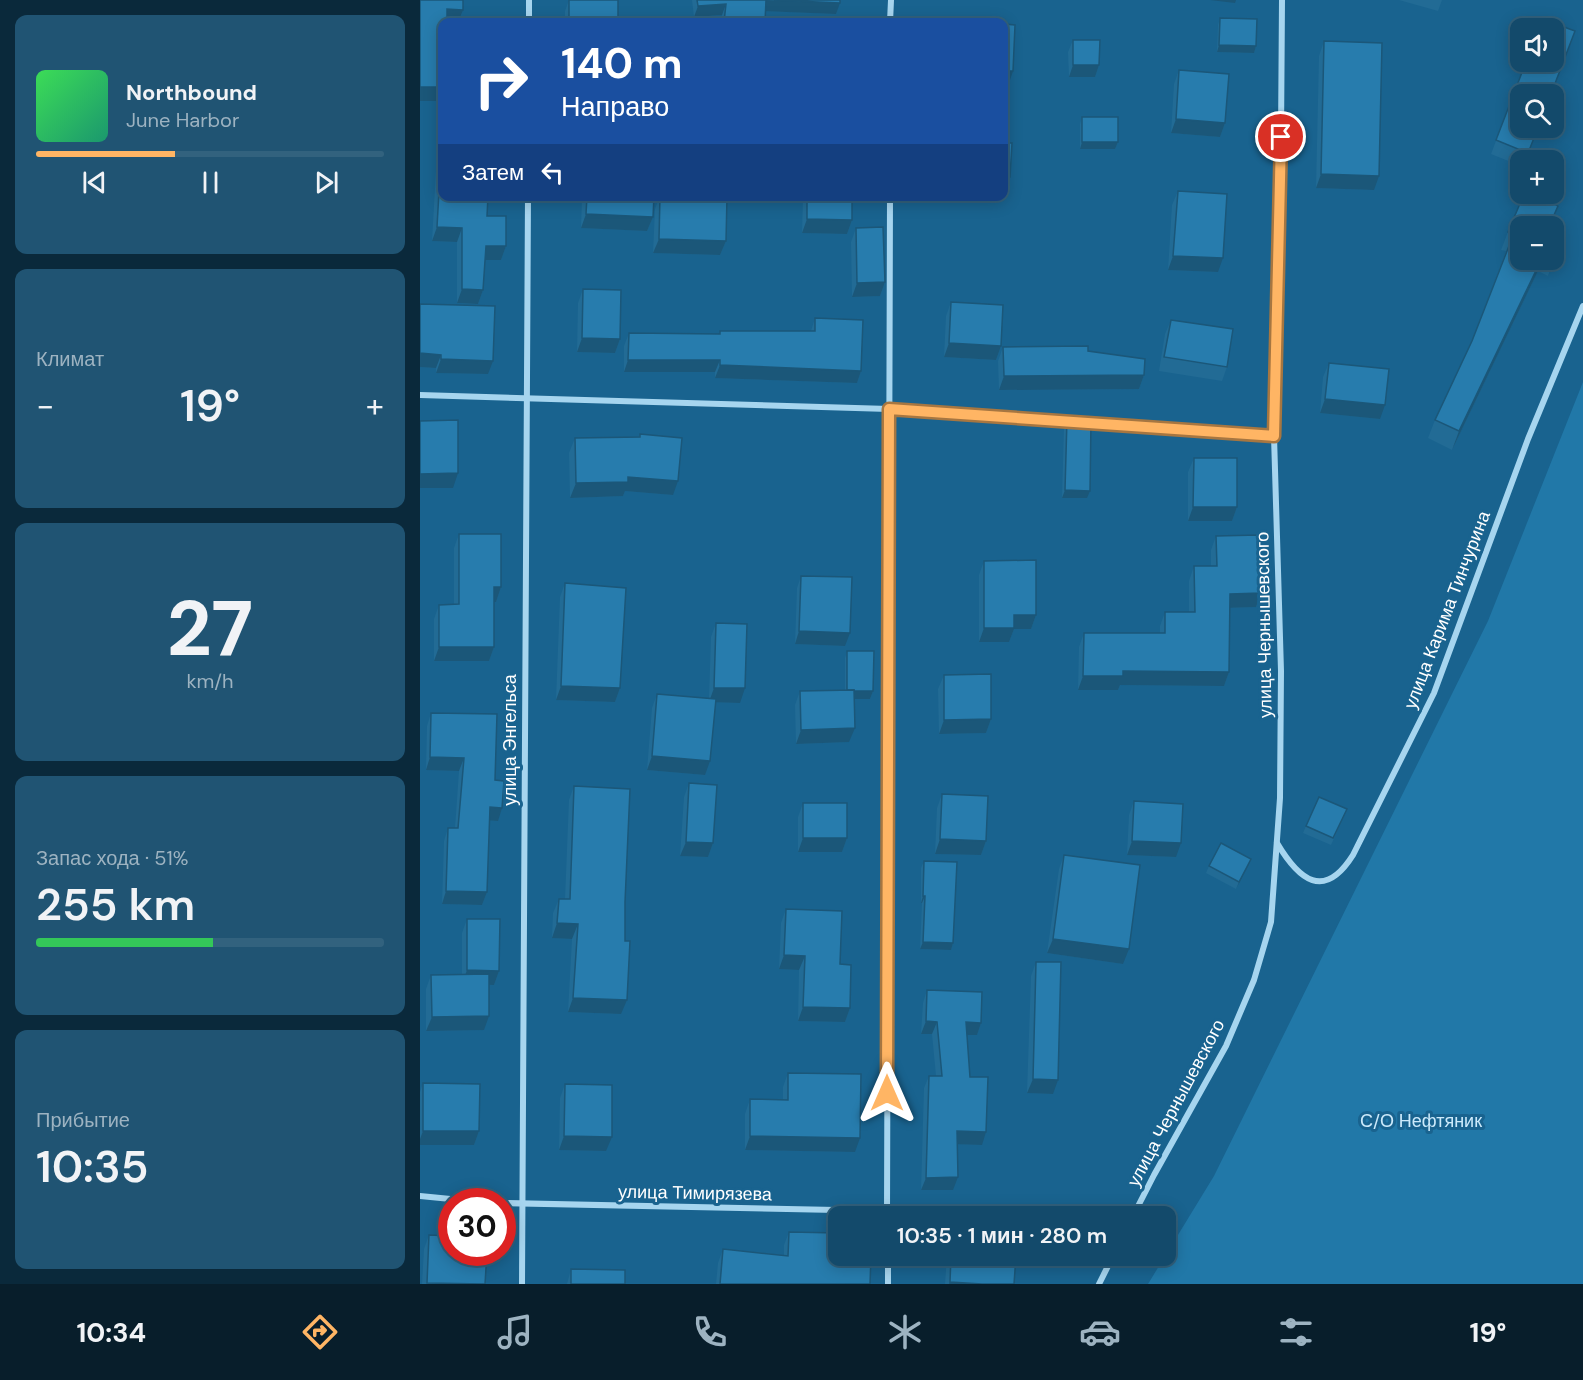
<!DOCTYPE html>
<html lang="ru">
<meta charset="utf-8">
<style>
body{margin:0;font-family:"DM Sans",sans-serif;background:#205473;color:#f1f3f6;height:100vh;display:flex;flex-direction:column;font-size:22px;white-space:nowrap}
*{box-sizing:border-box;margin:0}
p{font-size:20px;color:#9db3c1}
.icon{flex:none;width:33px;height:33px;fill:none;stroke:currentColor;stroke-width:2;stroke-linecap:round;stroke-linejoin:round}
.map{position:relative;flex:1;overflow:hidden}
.details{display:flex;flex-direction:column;gap:15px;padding:15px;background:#0a293b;width:420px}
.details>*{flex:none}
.hud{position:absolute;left:18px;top:18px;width:570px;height:183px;border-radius:12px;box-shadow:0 3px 15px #0003,0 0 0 2px #32627e;background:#1a4fa0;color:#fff;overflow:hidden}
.tools{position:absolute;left:1090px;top:18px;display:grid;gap:12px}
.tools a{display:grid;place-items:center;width:54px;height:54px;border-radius:12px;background:#134a6b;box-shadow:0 3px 15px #0003,0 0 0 2px #32627e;font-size:30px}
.speed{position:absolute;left:18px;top:1188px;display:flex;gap:12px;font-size:30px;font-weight:700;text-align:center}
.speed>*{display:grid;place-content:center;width:78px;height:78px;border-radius:50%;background:#134a6b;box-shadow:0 3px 15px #0003,0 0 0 2px #32627e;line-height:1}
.speed .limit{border:9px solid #d22;background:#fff;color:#111}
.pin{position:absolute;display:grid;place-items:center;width:51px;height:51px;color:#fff;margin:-26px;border:3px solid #fff;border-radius:50%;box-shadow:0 2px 6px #0007}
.me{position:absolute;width:66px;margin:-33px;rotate:0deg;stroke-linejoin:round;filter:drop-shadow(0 0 4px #0008)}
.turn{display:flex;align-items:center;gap:21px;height:126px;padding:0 24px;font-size:27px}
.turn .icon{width:78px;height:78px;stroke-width:2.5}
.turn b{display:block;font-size:42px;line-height:51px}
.then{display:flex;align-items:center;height:57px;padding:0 24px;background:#0003;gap:12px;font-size:22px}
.big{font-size:45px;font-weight:600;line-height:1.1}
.details .card{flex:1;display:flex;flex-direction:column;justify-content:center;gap:9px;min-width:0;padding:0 21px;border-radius:12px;background:#205473}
.details .dial{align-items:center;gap:0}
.dial b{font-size:78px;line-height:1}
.song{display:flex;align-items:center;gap:18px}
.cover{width:72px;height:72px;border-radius:9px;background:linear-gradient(135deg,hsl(130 70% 55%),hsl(160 70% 35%))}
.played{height:6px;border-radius:3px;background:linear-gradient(90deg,#ffb564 40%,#32627e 40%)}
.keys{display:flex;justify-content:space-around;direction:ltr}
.heat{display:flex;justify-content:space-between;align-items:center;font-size:33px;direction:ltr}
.charge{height:9px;border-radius:4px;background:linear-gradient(90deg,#34c759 51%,#32627e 0)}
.trip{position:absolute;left:408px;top:1206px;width:348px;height:60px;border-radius:12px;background:#134a6b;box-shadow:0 3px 15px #0003,0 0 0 2px #32627e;font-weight:600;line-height:60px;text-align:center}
.dock{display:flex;height:96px;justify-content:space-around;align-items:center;background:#081e2b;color:#9db3c1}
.dock .icon{width:42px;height:42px}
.dock .active{color:#ffb564}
.dock b{font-size:27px;color:#f1f3f6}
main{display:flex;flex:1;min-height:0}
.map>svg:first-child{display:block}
</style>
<main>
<section class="details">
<div class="card">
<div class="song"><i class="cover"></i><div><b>Northbound</b><p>June Harbor</p></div></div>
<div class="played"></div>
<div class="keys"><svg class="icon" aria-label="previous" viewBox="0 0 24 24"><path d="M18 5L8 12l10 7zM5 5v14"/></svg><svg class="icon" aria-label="pause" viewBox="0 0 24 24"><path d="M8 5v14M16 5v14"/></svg><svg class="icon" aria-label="next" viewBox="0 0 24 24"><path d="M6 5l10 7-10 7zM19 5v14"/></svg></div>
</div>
<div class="card"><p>Климат</p>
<div class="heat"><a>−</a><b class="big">19°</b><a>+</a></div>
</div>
<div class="card dial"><b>27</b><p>km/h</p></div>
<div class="card"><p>Запас хода · 51%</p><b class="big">255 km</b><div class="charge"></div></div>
<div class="card"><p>Прибытие</p><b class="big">10:35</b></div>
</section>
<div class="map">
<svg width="1163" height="1284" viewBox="0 0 1163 1284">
<rect width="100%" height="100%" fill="#19638f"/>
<!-- green -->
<path fill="#2178a8" d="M1163,382V1284H728L794,1176L1068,621Z"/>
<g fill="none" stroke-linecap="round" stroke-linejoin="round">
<!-- minor -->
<g stroke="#a6d5ef" stroke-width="6">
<path d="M109,22V0"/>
<path d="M470,22L471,0"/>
<path d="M0,395L469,409L653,422"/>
<path d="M663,423L854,436"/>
<path d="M857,843C879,880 904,901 933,855L1014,693L1108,439L1163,306"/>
<path d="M0,1196L61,1202"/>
<path d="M82,1203L467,1211"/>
<path d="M467,1216L470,196"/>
<path d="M713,1216L734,1175L806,1046L834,980L851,922L860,798L861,671L854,436L861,137L862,0"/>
<path d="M468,1256V1284"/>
<path d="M102,1284L108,196"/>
<path d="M679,1284L693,1256"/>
</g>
</g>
<!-- wall -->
<g fill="#226b95" fill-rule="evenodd">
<path d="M149,0L198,22H145V11Z"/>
<path d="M272,0H420L416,14L346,11L345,22H301L302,15L274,17Z"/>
<path d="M979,0H1022L1018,11Z"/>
<path d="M800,18L836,46L834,53L797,52L798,25Z"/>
<path d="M653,40L679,65L675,77H649L648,52Z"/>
<path d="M904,41L954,190L896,188L899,56Z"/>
<path d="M1106,62L1118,128L1106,160H1101V166L1071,154Z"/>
<path d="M759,70L805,123L800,137L751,133L754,84Z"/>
<path d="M662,117L698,142L695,149H660V124Z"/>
<path d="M21,156L67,216L86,246L81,260H65L63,290L58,304L37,303V242L12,241L16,170Z"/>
<path d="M758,191L798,272L748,270L752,205Z"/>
<path d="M162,196H234L233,217L227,231L161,228Z"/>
<path d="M240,196H286L306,241L300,255L233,253L235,209Z"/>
<path d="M383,196H432V220L427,234L382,233Z"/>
<path d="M1138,206L1131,224L1145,233L1128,276L1118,271L1032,450L1008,438L1015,420L1052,341L1086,251L1081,250L1088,232ZM1134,226V260H1101Z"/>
<path d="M436,228L465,282L460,296L432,297L431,242Z"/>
<path d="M163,289L200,339L195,353L157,352L158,303Z"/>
<path d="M531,302L581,346L576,360L524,357L526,316Z"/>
<path d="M0,304L68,374L16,373V368L0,367Z"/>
<path d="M395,318L441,371L437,383L295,378V372H204V346L209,333L299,334L300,331H391Z"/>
<path d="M751,320L807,367L802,381L739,371L745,334Z"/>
<path d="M583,347L668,351L724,375L719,389L579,390L578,361Z"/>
<path d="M909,363L960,419L900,413L903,377Z"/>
<path d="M647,419L667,498H642L644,427Z"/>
<path d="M220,434L253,495L205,491L203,496L150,498L149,453L155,438L219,437Z"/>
<path d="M774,458L817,507L812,521H768V472Z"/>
<path d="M39,534L81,587L76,602H74V647L69,661H14V619L19,605H34V548Z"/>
<path d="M796,536L841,593L836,607L810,608L809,672L804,686L700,685L698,690H658L659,647L664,633H740V626L745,612H769V581L774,566H791V550Z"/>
<path d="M564,561L616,615L611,629H594L589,642H559V575Z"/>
<path d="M381,576L425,646L375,644L377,588Z"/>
<path d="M145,583L200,688L195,702L136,700L140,597Z"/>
<path d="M296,623L320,703L295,702L285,775L227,770L232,708L237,694L289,699L291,637Z"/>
<path d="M427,651L453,691L450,699H434L429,742L376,744L375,705L380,691L425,690V658Z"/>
<path d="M524,675L571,719L566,733L519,734L518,689Z"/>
<path d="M11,713L75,780L78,821L69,820L67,892L62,905L22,904L24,841L28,828H35L39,771L6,770L7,726Z"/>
<path d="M269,783L293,843L288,857L260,856L264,797Z"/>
<path d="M154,786L205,902V941L201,1014L148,1012L152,939L132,938L133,913L139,899H145L149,800Z"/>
<path d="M522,794L566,841L561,855L515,854L517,808Z"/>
<path d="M714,801L756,857L707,855L709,815Z"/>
<path d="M383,803L427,838L422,852H378V817Z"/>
<path d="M924,816L911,845L883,833L886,826Z"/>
<path d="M644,855L703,964L627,953L639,869Z"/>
<path d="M831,859L816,889L786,873L789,866Z"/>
<path d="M504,861L533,943L531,950L500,949L502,903H501V868Z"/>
<path d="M366,909L420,964L430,1008L425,1022L378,1021L379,970L359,969L361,923Z"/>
<path d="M47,919L79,971L74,985H69L64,1030L6,1031V989L11,975H42V933Z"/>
<path d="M616,962L633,1094L607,1093L611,976Z"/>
<path d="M507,990L561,1023L557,1035H547L550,1077L562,1145L537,1144L533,1190H501L504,1088L509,1076H516L512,1034H501L503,1003Z"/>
<path d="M368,1073L435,1152L325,1150V1114L330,1099L363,1100V1087Z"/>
<path d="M3,1083L59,1131L54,1145H0V1092Z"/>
<path d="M145,1084L186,1151L139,1150L140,1098Z"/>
<path d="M369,1232L450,1284H296L298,1263L303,1249L364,1255V1245Z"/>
<path d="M9,1235L65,1284H2L4,1249Z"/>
<path d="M527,1256H596L594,1284H525Z"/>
<path d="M151,1269L205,1284H147Z"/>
</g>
<!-- shaded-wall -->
<g fill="#1b5779">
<path d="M346,0L420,3L416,14L342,11Z"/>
<path d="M790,0H816L815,3Z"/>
<path d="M306,4L302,15L274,17L278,6Z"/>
<path d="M27,9L43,10L38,22H22Z"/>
<path d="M799,45L836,46L834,53L797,52Z"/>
<path d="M653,65H679L675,77H649Z"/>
<path d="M584,71H593L588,86L584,85Z"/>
<path d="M0,87H22V97L21,101H0Z"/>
<path d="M756,119L805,123L800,137L751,133Z"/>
<path d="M662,142H698L695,149H660Z"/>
<path d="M901,174L959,176L954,190L896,188Z"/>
<path d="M584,177H590L585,191H584Z"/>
<path d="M166,214L233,217L227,231L161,228Z"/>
<path d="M387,219L432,220L427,234L382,233Z"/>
<path d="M17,227L42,228L37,242L12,241Z"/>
<path d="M1145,233L1138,252L1128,276L1135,257Z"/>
<path d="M239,239L306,241L300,255L233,253Z"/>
<path d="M66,246H86L81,260H61Z"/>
<path d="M753,256L803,258L798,272L748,270Z"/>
<path d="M1121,260H1122L1118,271L1032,450L1039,431Z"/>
<path d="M465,282L460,296L432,297L437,283Z"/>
<path d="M42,289L63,290L58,304L37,303Z"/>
<path d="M162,338L200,339L195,353L157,352Z"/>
<path d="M529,343L581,346L576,360L524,357Z"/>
<path d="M0,353L21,355L16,368L0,367Z"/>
<path d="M21,359L73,361L68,374L16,373Z"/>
<path d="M208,360H300L295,372H204Z"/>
<path d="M300,365L441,371L437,383L295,378Z"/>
<path d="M724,375L719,389L579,390L584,376Z"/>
<path d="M905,399L965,405L960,419L900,413Z"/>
<path d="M38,473L33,488H0V474Z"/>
<path d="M208,477L258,481L253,495L205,491L203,496L150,498L156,483Z"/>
<path d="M645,490L670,491L667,498H642Z"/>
<path d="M773,507H817L812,521H768Z"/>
<path d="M74,587H81L76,602H69Z"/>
<path d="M841,593L836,607L805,608L810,594Z"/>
<path d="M594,615H616L611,629H594L589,642H559L564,628Z"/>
<path d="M379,631L430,633L425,646L375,644Z"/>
<path d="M19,647H74L69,661H14Z"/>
<path d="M703,671L809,672L804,686L700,685L698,690H658L663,676Z"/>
<path d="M141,686L200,688L195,702L136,700Z"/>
<path d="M294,688H325L320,703L289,702Z"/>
<path d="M427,691H453L450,699H425Z"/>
<path d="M571,719L566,733L519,734L524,720Z"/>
<path d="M435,728L429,742L376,744L381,730Z"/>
<path d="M232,756L290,761L285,775L227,770Z"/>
<path d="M10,757L44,758L39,771L6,770Z"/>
<path d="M70,807L82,808L78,821L65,820Z"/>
<path d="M383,838H427L422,852H378Z"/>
<path d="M520,839L566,841L561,855L515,854Z"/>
<path d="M712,841L761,843L756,857L707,855Z"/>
<path d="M266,842L293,843L288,857L260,856Z"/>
<path d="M831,859L828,866L816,889L819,882Z"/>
<path d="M26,891L67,892L62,905L22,904Z"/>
<path d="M503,896H505L502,903H501Z"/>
<path d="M137,923L158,924L152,939L132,938Z"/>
<path d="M633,939L709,949L703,964L627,953Z"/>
<path d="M503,942L533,943L531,950L500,949Z"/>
<path d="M364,955L385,956L379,970L359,969Z"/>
<path d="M47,970L79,971L74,985L42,984Z"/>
<path d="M153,998L207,1000L201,1014L148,1012Z"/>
<path d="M383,1007L430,1008L425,1022L378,1021Z"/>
<path d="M69,1016L64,1030L6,1031L12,1017Z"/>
<path d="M506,1021L517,1022L512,1034H501Z"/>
<path d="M546,1022L561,1023L557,1035H541Z"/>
<path d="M613,1079L638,1080L633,1094L607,1093Z"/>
<path d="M3,1131H59L54,1145H0V1139Z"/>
<path d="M537,1131L566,1132L562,1145L532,1144Z"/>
<path d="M144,1136L192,1137L186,1151L139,1150Z"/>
<path d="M330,1136L440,1138L435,1152L325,1150Z"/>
<path d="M538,1177L533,1190H501L506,1178Z"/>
<path d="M530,1282L562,1284H529Z"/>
</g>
<!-- building -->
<g fill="#277cad" stroke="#1b5779" stroke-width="1.5">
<path d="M0,0H43V10L27,9V22H22V87H0Z"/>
<rect x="149" y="0" width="49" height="22"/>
<path d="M277,0H346L345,22H304L306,4L278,6Z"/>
<path d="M354,0H420V3Z"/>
<rect x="399" y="17" width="45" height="5"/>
<path d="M800,18L837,19L836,46L799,45Z"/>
<path d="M1122,19L1155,31L1131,94H1101V128H1118L1108,153L1076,140L1106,62H1134V28H1119Z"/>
<path d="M584,24L595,25L593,71H584Z"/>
<path d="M653,40H680L679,65H653Z"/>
<path d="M904,41L962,43L959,176L901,174Z"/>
<path d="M759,70L809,74L805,123L756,119Z"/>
<rect x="662" y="117" width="36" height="25"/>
<path d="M584,143H592L590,177H584Z"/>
<path d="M21,156H22V196H68L67,216H86V246H66L63,290L42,289V228L17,227Z"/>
<path d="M758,191L807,194L803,258L753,256Z"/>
<path d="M1104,194H1115L1138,206L1130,224L1145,233L1135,257H1134V226H1101V260H1121L1039,431L1015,420L1052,341L1094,233L1088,232Z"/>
<path d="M167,196H234L233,217L166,214Z"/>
<path d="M240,196L307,197L306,241L239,239Z"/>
<path d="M387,196H432V220L387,219Z"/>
<path d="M463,227L465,282L437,283L436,228Z"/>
<path d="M163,289L201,290L200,339L162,338Z"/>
<path d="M531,302L583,305L581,346L529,343Z"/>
<path d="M0,304L75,306L73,361L21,359V355L0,353Z"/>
<path d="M395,318L443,320L441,371L300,365V360H208L209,333L300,334V331H395Z"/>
<path d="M751,320L813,329L807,367L744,357Z"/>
<path d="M668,346V351L725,359L724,375L584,376L583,347Z"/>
<path d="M909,363L969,369L965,405L905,399Z"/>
<path d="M647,419L671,421L670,491L645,490Z"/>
<path d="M38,420V473L0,474V421Z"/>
<path d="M220,434L262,438L258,481L208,477V482L156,483L155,438L220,437Z"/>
<path d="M774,458H817V507H773Z"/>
<path d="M39,534H81V587H74V647H19V605L39,604Z"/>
<path d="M839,535L841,593L810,594L809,672L703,671V676H663L664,633H745V612H775L774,566H797L796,536Z"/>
<path d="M616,560V615H594V628H564V561Z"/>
<path d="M381,576L432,577L430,633L379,631Z"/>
<path d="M145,583L206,588L200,688L141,686Z"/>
<path d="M296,623L327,624L325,688H294Z"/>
<path d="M427,651H454L453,691H434V690H427Z"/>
<path d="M571,674V719L524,720V675Z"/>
<path d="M434,690L435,728L381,730L380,691Z"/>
<path d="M237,694L296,699L290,761L232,756Z"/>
<path d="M11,713L77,714L75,780L84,781L82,808L70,807L67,892L26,891L28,828H38L44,758L10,757Z"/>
<path d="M269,783L297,785L293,843L266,842Z"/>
<path d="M154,786L210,789L205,902V941H210L207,1000L153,998L158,924L137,923L139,899H150Z"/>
<path d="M522,794L568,796L566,841L520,839Z"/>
<path d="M899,797L927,809L913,838L886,826Z"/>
<path d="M714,801L763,804L761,843L712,841Z"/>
<rect x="383" y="803" width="44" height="35"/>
<path d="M801,843L831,859L819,882L789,866Z"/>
<path d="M644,855L720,865L709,949L633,939Z"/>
<path d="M504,861L537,862L533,943L503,942L505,896H503Z"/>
<path d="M366,909L422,911L420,964L431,965L430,1008L383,1007L385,956L364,955Z"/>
<path d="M47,919H80L79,971L47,970Z"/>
<path d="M616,962H641L638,1080L613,1079Z"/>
<path d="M69,974V1016L12,1017L11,975Z"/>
<path d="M507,990L562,992L561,1023L546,1022L550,1077H568L566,1132L537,1131L538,1177L506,1178L509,1076H522L517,1022L506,1021Z"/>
<path d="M368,1073L441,1074L440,1138L330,1136V1099L368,1100Z"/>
<path d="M3,1083L60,1084L59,1131H3Z"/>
<path d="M145,1084L192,1085V1137L144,1136Z"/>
<path d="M369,1232L418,1233V1256H451L450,1284H300L303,1249L368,1256Z"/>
<path d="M9,1235L32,1236V1252H67L65,1284L7,1283Z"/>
<path d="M531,1256H596L594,1284H562L530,1282Z"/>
<path d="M151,1269L205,1270V1284H151Z"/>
</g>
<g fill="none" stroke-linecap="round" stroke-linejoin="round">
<!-- route casing -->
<g stroke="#a67641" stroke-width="15">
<path id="route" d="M467,1093L469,409L854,436L861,137"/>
</g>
<!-- route -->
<use href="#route" stroke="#ffb564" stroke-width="10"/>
</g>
<g text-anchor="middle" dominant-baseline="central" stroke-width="6" stroke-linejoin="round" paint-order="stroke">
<!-- street labels -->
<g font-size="18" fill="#fff" stroke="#19638f">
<text transform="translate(1027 610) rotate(-69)">улица Карима Тинчурина</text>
<text transform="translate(844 625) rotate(-91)">улица Чернышевского</text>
<text transform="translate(90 740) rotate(-90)">улица Энгельса</text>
<text transform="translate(756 1103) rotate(-62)">улица Чернышевского</text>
<text transform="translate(275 1193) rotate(1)">улица Тимирязева</text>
</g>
<!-- park labels -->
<g font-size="18" fill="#cceafb" stroke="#19638f">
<text x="1001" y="1121">С/О Нефтяник</text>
</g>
</g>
</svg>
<div class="tools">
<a><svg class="icon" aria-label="sound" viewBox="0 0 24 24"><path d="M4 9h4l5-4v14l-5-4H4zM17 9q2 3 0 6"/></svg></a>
<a><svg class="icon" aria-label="search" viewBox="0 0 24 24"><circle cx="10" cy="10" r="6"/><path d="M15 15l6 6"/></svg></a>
<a>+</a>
<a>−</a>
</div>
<div class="speed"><div class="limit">30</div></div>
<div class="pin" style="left:861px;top:137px;background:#d93025"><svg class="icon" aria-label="arrive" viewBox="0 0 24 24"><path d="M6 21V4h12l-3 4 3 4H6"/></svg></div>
<svg class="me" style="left:467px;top:1093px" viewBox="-20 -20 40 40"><path d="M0-17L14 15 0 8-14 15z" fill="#ffb564" stroke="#fff" stroke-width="4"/></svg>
<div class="trip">10:35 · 1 мин · 280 m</div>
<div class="hud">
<div class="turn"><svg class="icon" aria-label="right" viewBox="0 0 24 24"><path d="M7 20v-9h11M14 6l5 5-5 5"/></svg><div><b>140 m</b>Направо</div></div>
<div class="then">Затем<svg class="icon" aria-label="left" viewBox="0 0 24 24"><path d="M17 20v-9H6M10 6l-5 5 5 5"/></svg></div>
</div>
</div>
</main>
<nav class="dock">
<b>10:34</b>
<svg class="icon active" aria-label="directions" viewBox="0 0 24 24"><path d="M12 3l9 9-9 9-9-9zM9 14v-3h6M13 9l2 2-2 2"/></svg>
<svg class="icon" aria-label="music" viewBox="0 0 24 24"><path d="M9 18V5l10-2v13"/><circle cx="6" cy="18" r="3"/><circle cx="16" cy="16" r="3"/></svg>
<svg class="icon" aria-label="phone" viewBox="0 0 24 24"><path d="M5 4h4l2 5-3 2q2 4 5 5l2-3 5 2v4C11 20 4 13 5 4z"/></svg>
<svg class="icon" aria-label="climate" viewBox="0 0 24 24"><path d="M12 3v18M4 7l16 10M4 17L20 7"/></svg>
<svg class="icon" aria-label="car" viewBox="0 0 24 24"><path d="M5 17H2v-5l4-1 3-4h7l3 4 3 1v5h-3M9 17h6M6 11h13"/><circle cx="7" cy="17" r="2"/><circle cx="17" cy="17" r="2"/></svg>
<svg class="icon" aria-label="filters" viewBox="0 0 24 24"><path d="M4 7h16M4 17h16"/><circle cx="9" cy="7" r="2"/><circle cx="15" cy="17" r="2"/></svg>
<b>19°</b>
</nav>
